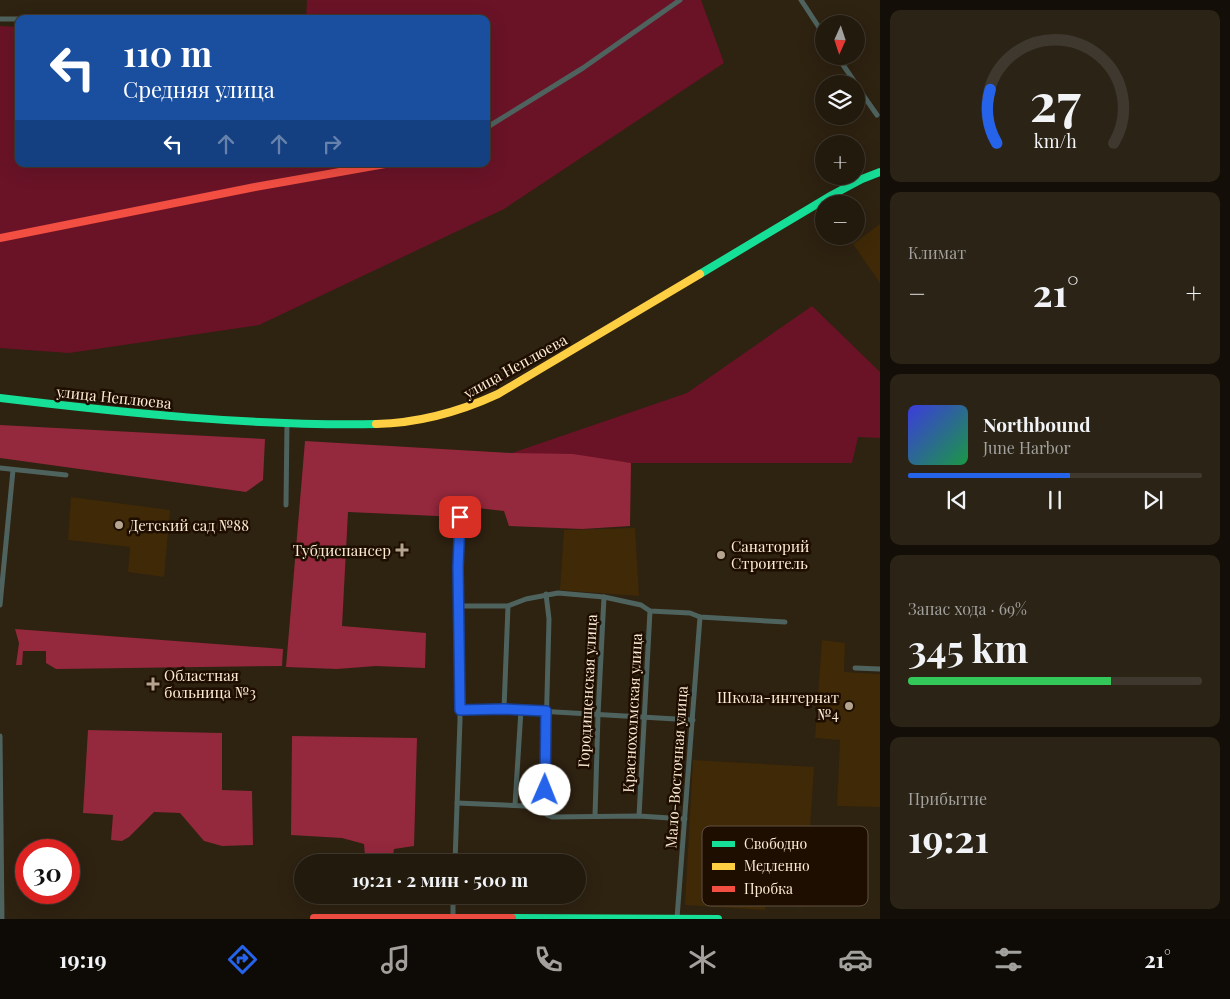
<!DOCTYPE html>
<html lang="ru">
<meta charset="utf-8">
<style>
body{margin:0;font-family:"Playfair Display",serif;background:#2a2316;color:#f1f3f6;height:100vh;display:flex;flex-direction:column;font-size:19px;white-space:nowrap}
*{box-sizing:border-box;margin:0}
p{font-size:16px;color:#a2a19d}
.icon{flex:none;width:28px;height:28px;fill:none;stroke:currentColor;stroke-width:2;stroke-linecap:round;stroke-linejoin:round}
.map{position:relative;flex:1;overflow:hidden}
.drawer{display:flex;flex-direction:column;gap:10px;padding:10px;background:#130e07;width:350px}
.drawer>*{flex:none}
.top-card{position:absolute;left:15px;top:15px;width:475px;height:152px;border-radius:10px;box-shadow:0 5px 20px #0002,0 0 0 1px #3f382e;background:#1a4fa0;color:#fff;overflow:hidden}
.needle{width:32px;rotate:183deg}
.buttons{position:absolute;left:815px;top:15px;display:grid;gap:10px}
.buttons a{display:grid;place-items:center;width:50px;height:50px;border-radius:50%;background:#221a0d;box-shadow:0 5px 20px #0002,0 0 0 1px #3f382e;font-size:25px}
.speed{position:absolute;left:15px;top:839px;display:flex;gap:10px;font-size:25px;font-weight:700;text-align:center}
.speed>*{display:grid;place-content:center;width:65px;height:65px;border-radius:50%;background:#221a0d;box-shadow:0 5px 20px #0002,0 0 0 1px #3f382e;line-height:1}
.speed .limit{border:8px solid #d22;background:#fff;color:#111}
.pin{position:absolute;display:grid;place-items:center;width:42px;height:42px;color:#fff;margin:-21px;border-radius:10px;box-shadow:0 2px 8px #0006}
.me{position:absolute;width:55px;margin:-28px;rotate:1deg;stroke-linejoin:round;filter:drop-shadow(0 0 4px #0008)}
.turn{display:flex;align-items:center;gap:18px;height:105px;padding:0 25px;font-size:22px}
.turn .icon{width:65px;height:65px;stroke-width:2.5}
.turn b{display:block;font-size:35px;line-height:42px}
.lanes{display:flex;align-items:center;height:48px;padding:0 25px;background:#0003;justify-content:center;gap:25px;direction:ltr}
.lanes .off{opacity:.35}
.big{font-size:38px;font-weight:700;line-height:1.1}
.drawer .tile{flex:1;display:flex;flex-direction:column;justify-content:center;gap:8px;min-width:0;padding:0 18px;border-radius:10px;background:#2a2316}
.drawer .dial{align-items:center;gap:0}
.dial svg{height:130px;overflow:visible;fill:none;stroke:#3f382e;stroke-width:7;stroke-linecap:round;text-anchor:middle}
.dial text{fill:#f1f3f6;stroke:none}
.song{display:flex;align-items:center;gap:15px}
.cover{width:60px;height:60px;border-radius:8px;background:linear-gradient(135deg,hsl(240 70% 55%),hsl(140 70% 35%))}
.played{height:5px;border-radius:2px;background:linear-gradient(90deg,#2563eb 55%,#3f382e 55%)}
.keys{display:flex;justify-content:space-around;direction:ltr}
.heat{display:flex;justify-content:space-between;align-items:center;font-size:28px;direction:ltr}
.charge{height:8px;border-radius:4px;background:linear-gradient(90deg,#34c759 69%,#3f382e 0)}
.trip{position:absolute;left:294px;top:854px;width:292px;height:50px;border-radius:25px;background:#221a0d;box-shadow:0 5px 20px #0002,0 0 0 1px #3f382e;font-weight:700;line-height:50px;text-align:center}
.tab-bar{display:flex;height:80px;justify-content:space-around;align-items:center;background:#0e0a05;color:#a2a19d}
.tab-bar .icon{width:35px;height:35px}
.tab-bar .current{color:#2563eb}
.tab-bar b{font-size:22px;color:#f1f3f6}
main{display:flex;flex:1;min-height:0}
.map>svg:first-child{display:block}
</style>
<main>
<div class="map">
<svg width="880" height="919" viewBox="0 0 880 919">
<rect width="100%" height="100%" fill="#2e2211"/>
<!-- built -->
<g fill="#3f2907">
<path d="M880,224V283L853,244Z"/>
<path d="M71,497L170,510L164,577L128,572L130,547L68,540Z"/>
<path d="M635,528L639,596L560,590L564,530Z"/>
<path d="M822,640L845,643L844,672L880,674V807L837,806L840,740L815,738Z"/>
<path d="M693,760L814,767L805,907L765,904V910L685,905Z"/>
</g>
<!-- green -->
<g fill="#6a1327">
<path d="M307,0H701L724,63L504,209L259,325L69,353L0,348V26L19,27V164H486V19H306Z"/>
<path d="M812,306L880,372V438L858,437L852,463H631L512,453L687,393Z"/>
</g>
<!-- forest -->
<g fill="#94283d">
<path d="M0,425L265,439L263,480L246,492L0,458Z"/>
<path d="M305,441L512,453L573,454L631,463L630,526L582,529L509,526L504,511L460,506L459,517L348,512L342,626L426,633L425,668L376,666L337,669L286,667Z"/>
<path d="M15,629L283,649L282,666L56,669L46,663V651H23L22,665H16L19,643Z"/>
<path d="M88,730L222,733V790L252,791L253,845L222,846L204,841L180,813L154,812L129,837L122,841L111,840L113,815L83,813Z"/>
<path d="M292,736L417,738L414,846L394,849L393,856L365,855L364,844L342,838L291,835Z"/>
</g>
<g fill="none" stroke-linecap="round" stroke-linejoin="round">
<!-- street -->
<g stroke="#4e625e" stroke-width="5">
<path d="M801,0L824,35"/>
<path d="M0,19H19"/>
<path d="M837,56L856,84"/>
<path d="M856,85L877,115"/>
<path d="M486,128L583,68L680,0"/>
<path d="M0,468L66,475"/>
<path d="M286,505L287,423"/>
<path d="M0,605L13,470"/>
<path d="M458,606H508L526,599L558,593L604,597L641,605L650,611L690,613L700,617L785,622"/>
<path d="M855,668L880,669"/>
<path d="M504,709L508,606"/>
<path d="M460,710H521L693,720"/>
<path d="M0,736L2,919"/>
<path d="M457,803L525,806L544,810L547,815L552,817L639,816L685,819"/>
<path d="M515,805L521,710"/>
<path d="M544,810L549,619L546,594"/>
<path d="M595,816L598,715L604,597"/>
<path d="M639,816L650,611"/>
<path d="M455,862L460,720L458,567L460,517"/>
<path d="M453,917V895"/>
<path d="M677,918L700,617"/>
</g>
<!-- fast -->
<g stroke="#16e098" stroke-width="8">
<path d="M700,274L832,195L862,179L880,172"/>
<path d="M0,398C125,413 250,426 376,424"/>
<path d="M512,918L718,919"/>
</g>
<!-- slow -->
<path stroke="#ffcf43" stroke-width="8" d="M376,424C420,423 459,412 498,394L700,274"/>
<!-- jam -->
<g stroke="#f24e42" stroke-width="8">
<path d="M0,238L255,187L385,164"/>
<path d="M314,918H512"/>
</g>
</g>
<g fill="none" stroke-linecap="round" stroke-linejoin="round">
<!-- route casing -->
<g stroke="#184099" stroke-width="12">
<path id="route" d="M460,517L458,567L460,710L504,709L546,711L545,790"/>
</g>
<!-- route -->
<use href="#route" stroke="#2563eb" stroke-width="9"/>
</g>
<!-- markers -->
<g fill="#b5a590" stroke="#1e0e00" stroke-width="2">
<circle cx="119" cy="525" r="5"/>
<path d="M399.5 542.5h5v5h5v5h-5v5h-5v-5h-5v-5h5z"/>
<circle cx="721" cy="555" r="5"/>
<path d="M150.5 676.5h5v5h5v5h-5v5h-5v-5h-5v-5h5z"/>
<circle cx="849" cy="706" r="5"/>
</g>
<g text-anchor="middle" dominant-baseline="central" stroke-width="5" stroke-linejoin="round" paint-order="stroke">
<!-- street labels -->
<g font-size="15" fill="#feebd4" stroke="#1e0e00">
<text transform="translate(515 366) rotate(-29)">улица Неплюева</text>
<text transform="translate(114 397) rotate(6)">улица Неплюева</text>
<text transform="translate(587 691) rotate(-87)">Городищенская улица</text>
<text transform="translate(632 713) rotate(-87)">Краснохолмская улица</text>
<text transform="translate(676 767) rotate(-86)">Мало-Восточная улица</text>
</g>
<!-- poi labels -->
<g font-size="15" fill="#feebd4" stroke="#1e0e00" text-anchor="start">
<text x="129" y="525">Детский сад №88</text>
<text x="731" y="546">Санаторий<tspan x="731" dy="17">Строитель</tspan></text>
<text x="391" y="550" text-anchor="end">Тубдиспансер</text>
<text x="164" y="675">Областная<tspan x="164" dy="17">больница №3</tspan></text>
<text x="839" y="697" text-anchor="end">Школа-интернат<tspan x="839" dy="17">№4</tspan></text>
</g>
</g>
<!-- legend -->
<rect x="702" y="826" width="166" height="80" rx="8" fill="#1e0e00" stroke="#615040" stroke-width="1"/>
<rect x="712" y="841" width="23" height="6" fill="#16e098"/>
<rect x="712" y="863" width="23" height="7" fill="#ffcf43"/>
<rect x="712" y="886" width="23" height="6" fill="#f24e42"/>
<g font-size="14" fill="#feebd4">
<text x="744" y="849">Свободно</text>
<text x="744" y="871">Медленно</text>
<text x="744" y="894">Пробка</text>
</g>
</svg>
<div class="buttons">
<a><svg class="needle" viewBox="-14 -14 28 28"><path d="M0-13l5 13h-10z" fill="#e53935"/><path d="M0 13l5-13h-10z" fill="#a2a19d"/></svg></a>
<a><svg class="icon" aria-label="layers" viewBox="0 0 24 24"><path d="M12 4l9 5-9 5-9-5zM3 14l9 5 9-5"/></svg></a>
<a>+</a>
<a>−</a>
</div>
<div class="speed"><div class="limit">30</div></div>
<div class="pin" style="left:460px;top:517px;background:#d93025"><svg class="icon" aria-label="arrive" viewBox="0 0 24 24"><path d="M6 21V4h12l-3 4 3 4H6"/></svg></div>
<svg class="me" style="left:545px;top:790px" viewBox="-20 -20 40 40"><circle r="19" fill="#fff"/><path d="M0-13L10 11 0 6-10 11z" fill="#2563eb"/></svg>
<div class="trip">19:21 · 2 мин · 500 m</div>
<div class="top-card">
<div class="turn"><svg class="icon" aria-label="left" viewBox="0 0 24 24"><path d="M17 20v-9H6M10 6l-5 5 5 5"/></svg><div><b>110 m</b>Средняя улица</div></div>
<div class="lanes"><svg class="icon" aria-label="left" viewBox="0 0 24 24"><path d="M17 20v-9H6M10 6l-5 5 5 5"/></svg><svg class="icon off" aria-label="ahead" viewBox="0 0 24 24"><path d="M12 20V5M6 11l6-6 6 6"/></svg><svg class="icon off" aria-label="ahead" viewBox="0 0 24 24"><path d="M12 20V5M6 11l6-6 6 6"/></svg><svg class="icon off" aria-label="right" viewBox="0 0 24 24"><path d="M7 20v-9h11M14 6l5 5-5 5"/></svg></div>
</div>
</div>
<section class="drawer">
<div class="tile dial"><svg viewBox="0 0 100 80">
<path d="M14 69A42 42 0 1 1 86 69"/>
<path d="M14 69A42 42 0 0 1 10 36" stroke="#2563eb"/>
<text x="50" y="56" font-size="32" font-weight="700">27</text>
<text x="50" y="72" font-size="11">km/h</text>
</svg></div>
<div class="tile"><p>Климат</p>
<div class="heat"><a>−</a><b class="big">21°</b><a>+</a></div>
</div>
<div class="tile">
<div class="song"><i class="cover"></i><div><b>Northbound</b><p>June Harbor</p></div></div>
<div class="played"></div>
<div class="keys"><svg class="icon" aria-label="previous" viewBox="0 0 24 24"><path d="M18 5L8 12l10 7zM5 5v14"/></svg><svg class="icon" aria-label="pause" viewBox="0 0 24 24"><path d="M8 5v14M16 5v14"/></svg><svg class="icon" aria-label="next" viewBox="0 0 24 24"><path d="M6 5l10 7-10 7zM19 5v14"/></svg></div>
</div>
<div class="tile"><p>Запас хода · 69%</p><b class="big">345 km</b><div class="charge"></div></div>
<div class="tile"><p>Прибытие</p><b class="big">19:21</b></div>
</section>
</main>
<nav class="tab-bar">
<b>19:19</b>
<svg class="icon current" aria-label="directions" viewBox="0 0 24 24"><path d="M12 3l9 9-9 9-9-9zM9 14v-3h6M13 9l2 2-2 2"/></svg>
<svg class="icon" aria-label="music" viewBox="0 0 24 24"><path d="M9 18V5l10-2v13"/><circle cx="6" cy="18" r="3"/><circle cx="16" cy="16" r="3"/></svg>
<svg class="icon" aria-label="phone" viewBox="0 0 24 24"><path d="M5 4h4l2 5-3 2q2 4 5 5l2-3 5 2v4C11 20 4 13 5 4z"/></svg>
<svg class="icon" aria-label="climate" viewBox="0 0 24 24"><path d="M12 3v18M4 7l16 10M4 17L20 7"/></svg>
<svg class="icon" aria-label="car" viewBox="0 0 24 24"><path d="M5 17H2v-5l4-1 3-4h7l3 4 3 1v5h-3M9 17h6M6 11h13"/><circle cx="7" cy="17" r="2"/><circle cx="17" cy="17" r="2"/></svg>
<svg class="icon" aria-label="filters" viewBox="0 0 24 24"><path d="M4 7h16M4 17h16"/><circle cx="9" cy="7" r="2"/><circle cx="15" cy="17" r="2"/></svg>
<b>21°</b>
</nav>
